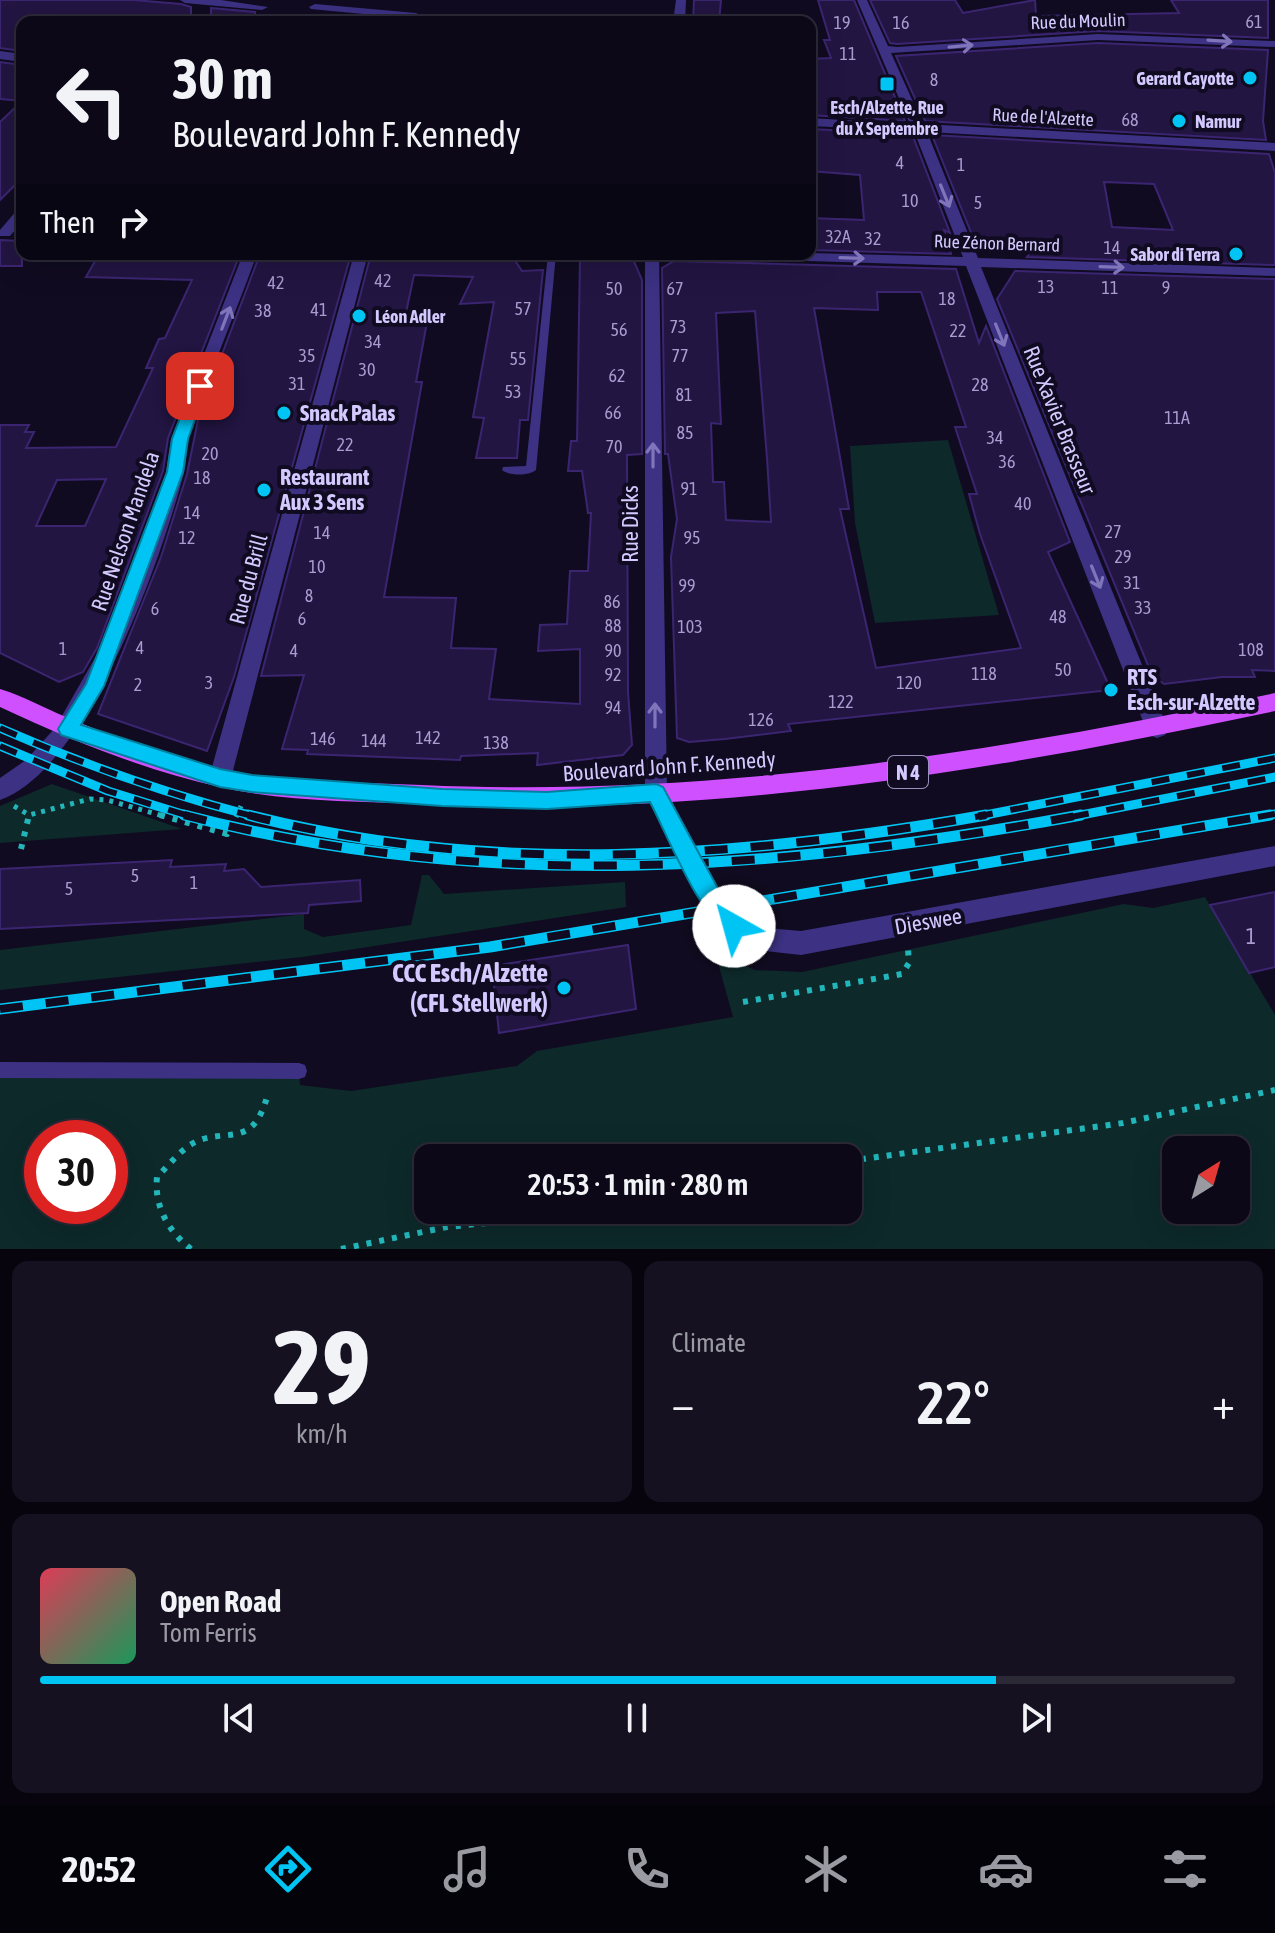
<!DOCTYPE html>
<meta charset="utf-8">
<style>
body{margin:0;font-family:"Asap Condensed",sans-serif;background:#151121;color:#f1f3f6;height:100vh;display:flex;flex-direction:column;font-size:30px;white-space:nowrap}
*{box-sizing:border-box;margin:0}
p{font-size:26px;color:#9a9aa2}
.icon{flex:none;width:44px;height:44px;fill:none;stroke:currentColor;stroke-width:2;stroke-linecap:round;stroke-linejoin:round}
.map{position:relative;height:1249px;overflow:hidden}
.drawer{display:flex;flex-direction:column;gap:12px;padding:12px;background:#07040d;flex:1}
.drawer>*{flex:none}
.guide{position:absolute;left:16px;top:16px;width:800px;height:244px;border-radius:16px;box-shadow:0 8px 32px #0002,0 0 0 2px #2c2937;background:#0c0818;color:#f1f3f6;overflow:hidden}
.needle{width:52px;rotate:37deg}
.tools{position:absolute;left:1162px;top:1136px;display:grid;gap:16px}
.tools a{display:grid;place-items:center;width:88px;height:88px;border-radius:16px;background:#0c0818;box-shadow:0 8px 32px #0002,0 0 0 2px #2c2937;font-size:40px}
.speed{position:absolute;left:24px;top:1120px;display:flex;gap:16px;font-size:40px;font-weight:700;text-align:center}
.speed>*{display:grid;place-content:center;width:104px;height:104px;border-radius:50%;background:#0c0818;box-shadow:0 8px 32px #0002,0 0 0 2px #2c2937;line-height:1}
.speed .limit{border:12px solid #d22;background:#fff;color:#111}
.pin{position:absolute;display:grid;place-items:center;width:68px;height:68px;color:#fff;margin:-34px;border-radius:16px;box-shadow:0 4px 12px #0006}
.me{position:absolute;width:88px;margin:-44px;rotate:322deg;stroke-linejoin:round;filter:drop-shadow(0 0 6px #0008)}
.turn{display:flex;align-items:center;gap:28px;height:168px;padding:0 24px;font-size:36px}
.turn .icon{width:104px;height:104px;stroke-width:2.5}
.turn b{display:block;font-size:56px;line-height:68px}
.then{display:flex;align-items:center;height:76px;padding:0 24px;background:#0003;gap:16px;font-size:30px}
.big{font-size:60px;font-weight:600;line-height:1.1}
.drawer .tile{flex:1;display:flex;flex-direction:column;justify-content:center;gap:12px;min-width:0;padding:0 28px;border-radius:16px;background:#151121}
.drawer .dial{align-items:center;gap:0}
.dial b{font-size:104px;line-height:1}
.song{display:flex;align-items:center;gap:24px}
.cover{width:96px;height:96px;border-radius:12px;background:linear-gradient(135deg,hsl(350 70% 55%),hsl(150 70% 35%))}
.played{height:8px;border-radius:4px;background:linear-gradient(90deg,#00c5f4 80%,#2c2937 80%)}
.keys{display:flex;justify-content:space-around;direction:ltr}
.heat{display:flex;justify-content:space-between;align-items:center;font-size:44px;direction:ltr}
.drawer .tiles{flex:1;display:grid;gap:12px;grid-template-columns:1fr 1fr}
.tile:last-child{grid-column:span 2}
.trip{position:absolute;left:414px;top:1144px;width:448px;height:80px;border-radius:16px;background:#0c0818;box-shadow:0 8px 32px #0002,0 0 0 2px #2c2937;font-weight:600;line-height:80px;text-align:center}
.tab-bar{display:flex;height:128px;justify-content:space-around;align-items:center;background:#05030a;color:#9a9aa2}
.tab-bar .icon{width:56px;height:56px}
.tab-bar .active{color:#00c5f4}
.tab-bar b{font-size:36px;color:#f1f3f6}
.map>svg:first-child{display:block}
</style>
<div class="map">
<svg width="1275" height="1249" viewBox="0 0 1275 1249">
<rect width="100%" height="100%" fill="#100b20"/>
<!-- green -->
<g fill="#0d292a" fill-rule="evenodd">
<path d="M948,440L999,615L875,623L855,523L850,446Z"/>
<path d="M52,784L182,829L0,843V806Z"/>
<path d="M422,875H429L444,894L625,882L626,907L303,957L0,990V950L304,914V929L323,937L411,925Z"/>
<path d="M1205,897L1275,1015V1249H0V1070L299,1071L300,1085L351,1091L517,1066L537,1051L733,1017L715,952L755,970L802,972L1124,904L1153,908ZM42,1138H110V1206H42ZM1176,1150H1236V1210H1176ZM428,1158H848V1210H428Z"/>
</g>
<!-- building -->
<g fill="#221542" stroke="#3b2571" stroke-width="2" fill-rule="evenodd">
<path d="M0,0H134L181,4L191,7V22H22V51L0,48Z"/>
<path d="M694,0H721L719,22H693Z"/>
<path d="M818,0H854L905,121L810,115V59L831,58L824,40H830Z"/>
<path d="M870,0H955L963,13L1035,0L1036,16L1179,13L1171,0H1268V38L1098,31L897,44L890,43Z"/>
<path d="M211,8L255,12V22H211Z"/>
<path d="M1098,43L1268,50L1263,121L1266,140L925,121L896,56Z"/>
<path d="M0,62L22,65V101L0,99Z"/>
<path d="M22,101V178L0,200V122Z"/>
<path d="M810,129L912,134L950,233L944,230L951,254L810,250V218L864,220L860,175L810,171Z"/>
<path d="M932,135L1269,154L1275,173V265L1027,257L1031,252L987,250L976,245ZM1104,182L1154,184L1173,230L1112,227Z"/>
<path d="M0,240L22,241V266H0Z"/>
<path d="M99,254H240L168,438L163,471L97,648L83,672L59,682L0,653V425H29L25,432H34L26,448L116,447L153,368H146L159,339L165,338L192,280L86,277ZM106,479L85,526H36L57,480Z"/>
<path d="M260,254H351L234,677L207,751L98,714L161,557L187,474L199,415Z"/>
<path d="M371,254L501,255L514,259L522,271L543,270L528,420H520L517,458H476L484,418L473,417L494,302L460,304L473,277L414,275L404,322H427L416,382H422L384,597L456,598L451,648L496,649L489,699L580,704V649L538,651L540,625L567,624L570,571H588L591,513H588L582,471H568L571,441H577L580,258L633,259L642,280V454L627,455L628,692L632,745L623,755L537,765L538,753L461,756L460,760L307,754L308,750L282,749L304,675L261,676Z"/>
<path d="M674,261L956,269L979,343L986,326L1070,542L1048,552L1111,690L788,724L791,731L725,739L689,742L677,738L671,557L677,519L668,454H665L662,268ZM877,292H921L966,427H955L977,494H969L980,534L1021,648L876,668L840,509H849L814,308L878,310ZM755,311L767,458L771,522L726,520L724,482H713L711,423L721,424L716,313Z"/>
<path d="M1015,271L1275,279V671L1252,670L1255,677H1222L1164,684L1152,675L997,299Z"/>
<path d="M172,860L170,867L226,864L224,871L244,869L261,887L360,880L361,901L309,905L308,913L0,929V869Z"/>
<path d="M1275,892V967L1249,973L1210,905Z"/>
<path d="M628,945L636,1009L499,1033L492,966Z"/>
</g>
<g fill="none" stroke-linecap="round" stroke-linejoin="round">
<!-- path-far1 -->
<g stroke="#22b5ba" stroke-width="5" stroke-dasharray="4 6" stroke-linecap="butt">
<path d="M14,806L29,815L90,799L107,800L167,817"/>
<path d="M236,817L241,806"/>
</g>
<!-- path -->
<g stroke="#22b5ba" stroke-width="6" stroke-dasharray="5 8" stroke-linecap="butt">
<path d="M160,815L227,834L237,815"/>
<path d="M21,849L29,815"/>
<path d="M743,1002L902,974L909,963L908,949"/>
<path d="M848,1161L1123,1123L1275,1090"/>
<path d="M191,1249C168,1231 154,1206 157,1177C167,1167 178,1153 190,1145C223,1124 253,1154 268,1093"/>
<path d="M341,1249L447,1227L619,1210"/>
</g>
<!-- lane -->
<g fill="#3c3183" fill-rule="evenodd">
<path d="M548,254H556L536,470C529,476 509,476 502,470L503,467L526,466Z"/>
<path d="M0,1062L299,1063L305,1065L307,1071L305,1077L299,1079L0,1078Z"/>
</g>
<!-- street -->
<g fill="#3c3183" fill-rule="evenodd">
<path d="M180,0H221L268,7L262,10L185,3Z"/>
<path d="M676,0H686L685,22H673Z"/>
<path d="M857,0H867L888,46L897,47L1098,34L1275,41V47L1098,40L891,53L923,124L1275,143V151L927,132L978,258L1275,268V276L981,267L1168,729L1165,735L1157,738L1149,735L1146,729L966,266L718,258L711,254L810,253L963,257L914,131L810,126V118L910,124Z"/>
<path d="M315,4L416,13L422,16L416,19L311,9L309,7Z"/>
<path d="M0,51L22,54V62L0,59Z"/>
<path d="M22,209V222L10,236H0V230L17,210Z"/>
<path d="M243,254H257C235,315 208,375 189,437C186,449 187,461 184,473C161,559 89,768 0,800V778L26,760L55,728L100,649L166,472L171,439Z"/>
<path d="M354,254H368L231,778L228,785L220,787L212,785L209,778Z"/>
<path d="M645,254H659L667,792L722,895L743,918L766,928L801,931L1275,846V866L801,955L765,951L725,934L706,911L645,793Z"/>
</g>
<!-- primary -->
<path fill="#ce50ff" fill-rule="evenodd" d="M0,689C23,696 44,708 66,717C116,738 167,757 220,769C285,783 355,782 422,785C711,798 993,753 1275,693V711C993,771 711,818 421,804C355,801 285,802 220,787C144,770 70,740 0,707Z"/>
<!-- rail-far1 casing -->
<g stroke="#00c5f4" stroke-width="9">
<g id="rail-far1">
<path d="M0,728C84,765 167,794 256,817"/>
<path d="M0,746L108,791L192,817"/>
<path d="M975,817L1275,758"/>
<path d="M1071,817L1275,777"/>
<path d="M1258,817L1275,814"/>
</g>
</g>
<!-- rail casing -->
<g stroke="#00c5f4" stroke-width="11">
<g id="rail">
<path d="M184,815C485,893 780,871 1081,815"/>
<path d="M248,815C489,877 744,858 986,815"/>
<path d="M0,1009L490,947L1270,815"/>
</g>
</g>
<!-- rail-far1 -->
<use href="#rail-far1" stroke="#100b20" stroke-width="6" stroke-dasharray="18" stroke-linecap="butt"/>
<!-- rail -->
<use href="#rail" stroke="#100b20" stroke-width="8" stroke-dasharray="23" stroke-linecap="butt"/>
</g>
<!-- one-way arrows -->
<defs><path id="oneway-shaft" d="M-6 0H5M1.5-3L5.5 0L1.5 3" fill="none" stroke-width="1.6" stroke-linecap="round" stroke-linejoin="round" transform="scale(2)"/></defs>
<g stroke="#8075bb">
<use href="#oneway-shaft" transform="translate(1220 41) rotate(4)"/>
<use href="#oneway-shaft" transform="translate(961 46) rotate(-5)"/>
<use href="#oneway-shaft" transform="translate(945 196) rotate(68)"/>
<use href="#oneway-shaft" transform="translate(852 258) rotate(2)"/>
<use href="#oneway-shaft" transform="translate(1112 267) rotate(2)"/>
<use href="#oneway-shaft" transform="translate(226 318) rotate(-69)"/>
<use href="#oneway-shaft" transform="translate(1000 335) rotate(68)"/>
<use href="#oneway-shaft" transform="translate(653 455) rotate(-90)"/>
<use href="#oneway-shaft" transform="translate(1096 577) rotate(68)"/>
<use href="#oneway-shaft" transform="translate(655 715) rotate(-90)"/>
</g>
<!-- route -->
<path fill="#00c5f4" stroke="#00809f" stroke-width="2" d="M200,381L207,386L188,439L183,472L104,686L81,725L220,769L252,775L442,789L547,792L656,784L663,787L722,896L745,926L742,933L734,936C702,924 667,834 650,802L547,809L442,806L252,792L220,787L61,735L58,729L86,684L167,472L172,439L192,386Z"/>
<!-- markers -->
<g fill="#00c5f4" stroke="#100b20" stroke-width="3">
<circle cx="1250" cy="78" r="8"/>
<rect x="879" y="76" width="16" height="16" rx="4"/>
<circle cx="1179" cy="121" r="8"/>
<circle cx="1236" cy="254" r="8"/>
<circle cx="359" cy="316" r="8"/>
<circle cx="284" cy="413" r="8"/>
<circle cx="264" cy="490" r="8"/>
<circle cx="1111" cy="690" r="8"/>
<circle cx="564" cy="988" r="8"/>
</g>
<g text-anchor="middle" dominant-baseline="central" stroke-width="8" stroke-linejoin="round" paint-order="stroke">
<!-- far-street labels -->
<g font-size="18" fill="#d4c9ff" stroke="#100b20">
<text transform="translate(1078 21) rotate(-2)">Rue du Moulin</text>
<text transform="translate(1043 117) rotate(3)">Rue de l'Alzette</text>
<text transform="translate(997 243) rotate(2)">Rue Zénon Bernard</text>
</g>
<!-- number labels -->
<g font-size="18" fill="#a89cd0">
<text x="1254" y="21">61</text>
<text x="842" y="22">19</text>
<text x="901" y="22">16</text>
<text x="848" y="53">11</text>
<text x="934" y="79">8</text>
<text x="1130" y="119">68</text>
<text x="900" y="162">4</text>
<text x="961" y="164">1</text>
<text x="910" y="200">10</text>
<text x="978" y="202">5</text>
<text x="838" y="236">32A</text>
<text x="873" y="238">32</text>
<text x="1112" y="247">14</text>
<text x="383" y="280">42</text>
<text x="276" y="282">42</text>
<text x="1046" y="286">13</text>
<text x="1110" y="287">11</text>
<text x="1166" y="287">9</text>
<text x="614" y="288">50</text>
<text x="675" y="288">67</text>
<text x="947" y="298">18</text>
<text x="523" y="308">57</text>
<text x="319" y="309">41</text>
<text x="263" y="310">38</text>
<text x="678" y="326">73</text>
<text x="619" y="329">56</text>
<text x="958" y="330">22</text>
<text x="373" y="341">34</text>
<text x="307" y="355">35</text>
<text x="680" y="355">77</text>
<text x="518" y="358">55</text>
<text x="367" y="369">30</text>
<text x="617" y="375">62</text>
<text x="297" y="383">31</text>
<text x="980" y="384">28</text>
<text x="513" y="391">53</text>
<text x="684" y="394">81</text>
<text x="613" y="412">66</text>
<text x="1177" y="417">11A</text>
<text x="685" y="432">85</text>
<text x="995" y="437">34</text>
<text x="345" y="444">22</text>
<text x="614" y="446">70</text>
<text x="210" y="453">20</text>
<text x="1007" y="461">36</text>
<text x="202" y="477">18</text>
<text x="689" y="488">91</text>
<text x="1023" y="503">40</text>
<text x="192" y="512">14</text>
<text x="1113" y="531">27</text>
<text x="322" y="532">14</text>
<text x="187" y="537">12</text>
<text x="692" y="537">95</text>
<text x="1123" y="556">29</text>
<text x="317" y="566">10</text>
<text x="1132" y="582">31</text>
<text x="687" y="585">99</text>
<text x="309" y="595">8</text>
<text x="612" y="601">86</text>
<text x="1143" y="607">33</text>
<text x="155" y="608">6</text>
<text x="1058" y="616">48</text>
<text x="302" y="618">6</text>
<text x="613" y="625">88</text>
<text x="690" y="626">103</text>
<text x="140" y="647">4</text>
<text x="63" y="648">1</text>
<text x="1251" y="649">108</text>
<text x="294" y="650">4</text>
<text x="613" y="650">90</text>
<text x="1063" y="669">50</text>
<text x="984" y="673">118</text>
<text x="613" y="674">92</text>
<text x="209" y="682">3</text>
<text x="909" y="682">120</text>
<text x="138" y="684">2</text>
<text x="841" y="701">122</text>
<text x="613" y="707">94</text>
<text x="761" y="719">126</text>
<text x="428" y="737">142</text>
<text x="323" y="738">146</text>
<text x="374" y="740">144</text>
<text x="496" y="742">138</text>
<text x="135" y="875">5</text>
<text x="194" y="882">1</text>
<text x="69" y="888">5</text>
</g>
<!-- far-poi labels -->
<g font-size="18" font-weight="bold" fill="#d4c9ff" stroke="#100b20" text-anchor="end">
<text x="1234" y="78">Gerard Cayotte</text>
<text x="887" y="107" text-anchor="middle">Esch/Alzette, Rue<tspan x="887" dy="21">du X Septembre</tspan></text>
<text x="1195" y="121" text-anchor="start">Namur</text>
<text x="1220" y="254">Sabor di Terra</text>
<text x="375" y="316" text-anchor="start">Léon Adler</text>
</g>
<!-- shield labels -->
<rect fill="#100b20" stroke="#9990bc" stroke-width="2" x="888" y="756" width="40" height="32" rx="6"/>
<g font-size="20" font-weight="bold" fill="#d4c9ff">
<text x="908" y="772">N 4</text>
</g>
<!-- poi labels -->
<g font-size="22" font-weight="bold" fill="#d4c9ff" stroke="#100b20" text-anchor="start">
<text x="300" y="413">Snack Palas</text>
<text x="280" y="477">Restaurant<tspan x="280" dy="25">Aux 3 Sens</tspan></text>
<text x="1127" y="677">RTS<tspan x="1127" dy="25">Esch-sur-Alzette</tspan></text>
</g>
<!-- street labels -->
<g font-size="22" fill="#d4c9ff" stroke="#100b20">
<text transform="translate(1060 420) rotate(68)">Rue Xavier Brasseur</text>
<text transform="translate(630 524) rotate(-90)">Rue Dicks</text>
<text transform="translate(125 531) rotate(-71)">Rue Nelson Mandela</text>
<text transform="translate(248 579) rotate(-75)">Rue du Brill</text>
<text transform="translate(669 766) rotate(-4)">Boulevard John F. Kennedy</text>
<text transform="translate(928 921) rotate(-10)">Dieswee</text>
</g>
<!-- near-number labels -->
<g font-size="22" fill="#a89cd0">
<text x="1251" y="936">1</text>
</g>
<!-- near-poi labels -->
<g font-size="26" font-weight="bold" fill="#d4c9ff" stroke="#100b20" text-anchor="end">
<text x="548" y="973">CCC Esch/Alzette<tspan x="548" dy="30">(CFL Stellwerk)</tspan></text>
</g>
</g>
</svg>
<div class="tools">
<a><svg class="needle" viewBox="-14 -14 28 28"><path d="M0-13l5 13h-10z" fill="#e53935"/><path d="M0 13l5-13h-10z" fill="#9a9aa2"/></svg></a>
</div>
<div class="speed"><div class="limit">30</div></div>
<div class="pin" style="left:200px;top:386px;background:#d93025"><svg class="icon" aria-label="arrive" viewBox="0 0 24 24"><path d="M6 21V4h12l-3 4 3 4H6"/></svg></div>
<svg class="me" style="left:734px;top:926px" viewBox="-20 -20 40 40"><circle r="19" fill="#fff"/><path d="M0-13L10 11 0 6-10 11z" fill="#00c5f4"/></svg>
<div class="trip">20:53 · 1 min · 280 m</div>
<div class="guide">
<div class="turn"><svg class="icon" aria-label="left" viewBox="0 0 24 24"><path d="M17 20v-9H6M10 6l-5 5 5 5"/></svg><div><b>30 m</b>Boulevard John F. Kennedy</div></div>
<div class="then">Then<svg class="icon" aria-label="right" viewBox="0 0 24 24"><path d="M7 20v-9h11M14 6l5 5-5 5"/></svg></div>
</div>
</div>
<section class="drawer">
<div class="tiles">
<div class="tile dial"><b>29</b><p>km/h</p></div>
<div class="tile"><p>Climate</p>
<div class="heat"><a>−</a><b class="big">22°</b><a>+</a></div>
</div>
<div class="tile">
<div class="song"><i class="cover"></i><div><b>Open Road</b><p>Tom Ferris</p></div></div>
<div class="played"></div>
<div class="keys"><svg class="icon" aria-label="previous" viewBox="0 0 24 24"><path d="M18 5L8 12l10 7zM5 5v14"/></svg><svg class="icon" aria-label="pause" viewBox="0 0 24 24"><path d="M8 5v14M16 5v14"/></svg><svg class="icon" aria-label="next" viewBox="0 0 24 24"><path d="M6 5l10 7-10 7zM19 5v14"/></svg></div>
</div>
</div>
</section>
<nav class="tab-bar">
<b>20:52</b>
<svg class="icon active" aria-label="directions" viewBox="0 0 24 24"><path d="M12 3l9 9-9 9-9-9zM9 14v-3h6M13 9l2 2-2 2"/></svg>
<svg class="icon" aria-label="music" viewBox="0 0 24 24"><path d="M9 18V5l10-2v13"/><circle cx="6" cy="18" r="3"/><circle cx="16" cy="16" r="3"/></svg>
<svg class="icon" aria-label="phone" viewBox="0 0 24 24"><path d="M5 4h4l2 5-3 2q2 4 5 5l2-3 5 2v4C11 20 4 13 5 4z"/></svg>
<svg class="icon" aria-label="climate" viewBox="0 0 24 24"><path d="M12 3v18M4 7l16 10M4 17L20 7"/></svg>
<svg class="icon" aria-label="car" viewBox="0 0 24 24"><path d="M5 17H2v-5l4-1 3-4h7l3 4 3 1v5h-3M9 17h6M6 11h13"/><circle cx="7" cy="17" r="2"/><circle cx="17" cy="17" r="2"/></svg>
<svg class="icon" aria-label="filters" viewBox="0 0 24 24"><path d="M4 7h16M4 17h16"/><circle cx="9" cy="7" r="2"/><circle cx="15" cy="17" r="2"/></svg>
</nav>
